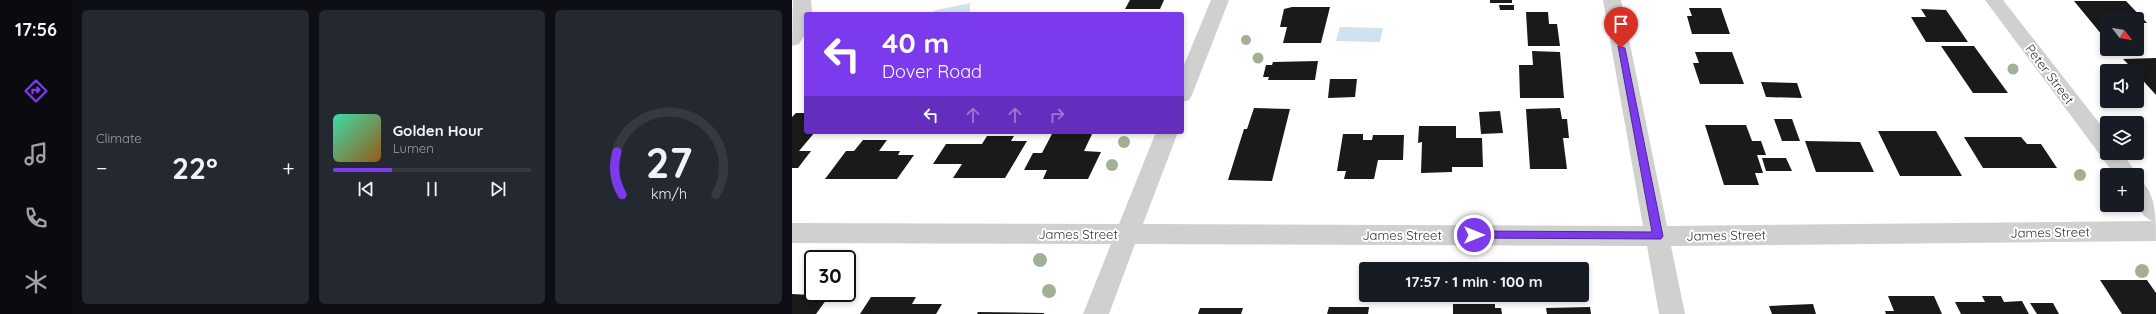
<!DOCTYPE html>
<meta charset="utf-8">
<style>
body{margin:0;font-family:Quicksand,sans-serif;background:#242831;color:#f1f3f6;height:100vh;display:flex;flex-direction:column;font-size:15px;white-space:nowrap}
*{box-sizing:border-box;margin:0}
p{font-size:13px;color:#9ea1a6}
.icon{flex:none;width:22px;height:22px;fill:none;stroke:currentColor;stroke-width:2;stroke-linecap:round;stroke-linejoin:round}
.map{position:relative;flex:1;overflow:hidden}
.panel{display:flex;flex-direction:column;gap:10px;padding:10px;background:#0d0f14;width:720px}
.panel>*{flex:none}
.guide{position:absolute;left:12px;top:12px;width:380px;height:122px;border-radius:4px;box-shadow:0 2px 6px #0003;background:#7c3aed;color:#fff;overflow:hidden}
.needle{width:26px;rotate:121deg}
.buttons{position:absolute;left:1308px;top:12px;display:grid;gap:8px}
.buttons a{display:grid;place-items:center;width:44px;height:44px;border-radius:4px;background:#171b24;box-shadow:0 2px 6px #0003;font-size:20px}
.speed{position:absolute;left:12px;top:250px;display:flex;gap:8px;font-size:20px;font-weight:700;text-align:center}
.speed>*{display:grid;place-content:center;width:52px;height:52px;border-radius:50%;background:#171b24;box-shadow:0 2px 6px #0003;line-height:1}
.speed .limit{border:2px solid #111;border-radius:6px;background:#fff;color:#111}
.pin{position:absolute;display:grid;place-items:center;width:34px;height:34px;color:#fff;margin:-41px -17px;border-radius:50% 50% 50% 0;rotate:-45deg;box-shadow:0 0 4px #0007}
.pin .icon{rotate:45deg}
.me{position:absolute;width:44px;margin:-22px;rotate:90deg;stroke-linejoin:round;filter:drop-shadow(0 0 3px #0008)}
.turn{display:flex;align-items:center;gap:14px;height:84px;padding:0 12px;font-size:18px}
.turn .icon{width:52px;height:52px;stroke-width:2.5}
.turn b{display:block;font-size:28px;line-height:34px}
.lanes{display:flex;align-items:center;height:38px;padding:0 12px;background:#0003;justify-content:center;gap:20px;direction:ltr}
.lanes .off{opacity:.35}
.big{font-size:30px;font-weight:800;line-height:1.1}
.panel .widget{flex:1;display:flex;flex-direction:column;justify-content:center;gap:6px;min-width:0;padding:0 14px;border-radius:6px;background:#242831}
.panel .dial{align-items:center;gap:0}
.dial svg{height:104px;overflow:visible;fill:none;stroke:#363941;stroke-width:7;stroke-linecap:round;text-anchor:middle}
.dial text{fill:#f1f3f6;stroke:none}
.song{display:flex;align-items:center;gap:12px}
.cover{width:48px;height:48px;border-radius:6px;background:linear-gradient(135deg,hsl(160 70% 55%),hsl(30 70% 35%))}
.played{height:4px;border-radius:2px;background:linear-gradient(90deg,#7c3aed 30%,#363941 30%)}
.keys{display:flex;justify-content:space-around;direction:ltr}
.heat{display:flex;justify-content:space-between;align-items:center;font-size:22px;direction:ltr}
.panel .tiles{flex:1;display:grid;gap:10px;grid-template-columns:repeat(3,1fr)}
.trip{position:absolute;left:567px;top:262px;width:230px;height:40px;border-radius:4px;background:#171b24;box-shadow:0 2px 6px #0003;font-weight:800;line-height:40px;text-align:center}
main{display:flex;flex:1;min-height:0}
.dock{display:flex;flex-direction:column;width:72px;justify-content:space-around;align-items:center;background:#090b0e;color:#9ea1a6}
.dock .icon{width:28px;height:28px}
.dock .active{color:#7c3aed}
.dock b{font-size:18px;color:#f1f3f6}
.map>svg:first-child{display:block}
</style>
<main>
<nav class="dock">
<b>17:56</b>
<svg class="icon active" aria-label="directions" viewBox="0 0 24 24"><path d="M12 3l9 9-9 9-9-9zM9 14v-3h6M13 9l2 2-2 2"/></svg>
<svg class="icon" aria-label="music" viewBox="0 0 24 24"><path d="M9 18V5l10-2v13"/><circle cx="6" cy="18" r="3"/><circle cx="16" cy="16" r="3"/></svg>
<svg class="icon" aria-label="phone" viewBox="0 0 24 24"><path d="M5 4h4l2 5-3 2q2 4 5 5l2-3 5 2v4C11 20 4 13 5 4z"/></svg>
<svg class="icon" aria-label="climate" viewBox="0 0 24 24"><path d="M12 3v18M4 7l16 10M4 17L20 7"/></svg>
</nav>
<section class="panel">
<div class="tiles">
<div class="widget"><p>Climate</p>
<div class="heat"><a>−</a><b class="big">22°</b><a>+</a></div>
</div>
<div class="widget">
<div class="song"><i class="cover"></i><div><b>Golden Hour</b><p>Lumen</p></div></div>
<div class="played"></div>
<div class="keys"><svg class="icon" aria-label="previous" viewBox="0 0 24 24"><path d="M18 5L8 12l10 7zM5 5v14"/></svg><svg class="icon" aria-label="pause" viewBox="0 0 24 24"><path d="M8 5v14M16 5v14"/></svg><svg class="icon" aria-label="next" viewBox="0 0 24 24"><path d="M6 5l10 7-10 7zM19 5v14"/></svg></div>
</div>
<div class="widget dial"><svg viewBox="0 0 100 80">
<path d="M14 69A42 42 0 1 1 86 69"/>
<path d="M14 69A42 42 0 0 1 10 36" stroke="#7c3aed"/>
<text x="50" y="56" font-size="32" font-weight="700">27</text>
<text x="50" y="72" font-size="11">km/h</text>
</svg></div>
</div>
</section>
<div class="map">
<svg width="1364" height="314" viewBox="0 0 1364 314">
<rect width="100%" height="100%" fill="#fff"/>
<!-- water -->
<g fill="#cfe2ee">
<path d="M178,3V12L141,14V11Z"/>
<path d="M548,27L591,28L588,42L544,41Z"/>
</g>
<!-- building -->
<g fill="#1a1a1a">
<path d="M338,0H372L368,9H333Z"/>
<rect x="698" y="0" width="22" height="3"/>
<path d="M1282,1H1334L1355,23H1345V19H1315V41Z"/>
<path d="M707,5H722V10H708Z"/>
<path d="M500,7H538L529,43H491L495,27H488L492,9Z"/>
<path d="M897,8H929L938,34H900L895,16H900Z"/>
<path d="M1129,9L1154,10L1176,42H1134L1119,17H1134Z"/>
<path d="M734,12H756L757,24H765L768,46H736Z"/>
<path d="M1149,46H1182L1216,93H1181Z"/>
<path d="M740,51L768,52L772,98H728L727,65H741Z"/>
<path d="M903,52H940L952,84H908L901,63H907Z"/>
<path d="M1364,58V95L1345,74V71H1343L1331,59Z"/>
<path d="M526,61L523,80H476L477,77H471L474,65H480L481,62Z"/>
<path d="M538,79H565L563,97L536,98Z"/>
<path d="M969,82L1005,83L1010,98L974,97Z"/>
<path d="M462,108L498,109L480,181L436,180L452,129H455Z"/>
<path d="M768,108L770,119H775L777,138H771L775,169H738L734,109Z"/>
<path d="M708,111L711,133L689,134L687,112Z"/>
<path d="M4,113H14V132H23L7,151H19L6,168H0V117Z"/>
<path d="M982,119H1000L1008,141H990Z"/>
<path d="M913,125H954L960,141H969L974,155H965L971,173H963L967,185H932Z"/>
<path d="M627,126H664V138H690L691,167H660V172L629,173L630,142L626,143Z"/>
<path d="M1086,131H1144L1170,176H1108Z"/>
<path d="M261,132H301L292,151L309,152L296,179H251L255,170H232L241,153H250Z"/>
<path d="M551,134H571V140H580L581,135H612L611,160H586L582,179H552L554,171H545Z"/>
<path d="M195,136H222L219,141H235L213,178H161L170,164H141L154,144H190Z"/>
<path d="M1172,137H1229L1235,144H1249L1265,168H1191Z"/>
<path d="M71,140H95L87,151H108L106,155H122L105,179H33L54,151H62Z"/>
<path d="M1013,141L1068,142L1082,172H1024Z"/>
<path d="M970,158H994L1000,171H974Z"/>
<path d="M1308,280H1355L1364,293V314H1330Z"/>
<path d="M0,294L37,296L24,314H0Z"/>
<path d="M1096,296H1142L1150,314H1094L1093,311H1102Z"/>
<path d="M1190,296H1209L1212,302L1230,301L1237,314H1169L1163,302H1193Z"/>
<path d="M79,297H124L120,304H150L144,314H68Z"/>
<path d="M1238,303H1261L1267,314H1245Z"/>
<path d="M661,304H703V308H709L710,314H661Z"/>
<path d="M1021,304L1024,314H980L977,306Z"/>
<path d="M537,307H577L576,314H535Z"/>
<path d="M798,307L799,314H755L754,308Z"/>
<path d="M408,308H451L449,314H406Z"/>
<path d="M186,312L252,313V314H185Z"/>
</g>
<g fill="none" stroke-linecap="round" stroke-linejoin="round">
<!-- minor -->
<g fill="#d0d0d0" fill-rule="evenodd">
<path d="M1,0H19L20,12V14H14V33L7,44L0,46Z"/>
<path d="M419,0H437L400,95L397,100L390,102V70Z"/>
<path d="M811,0H829L875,226L1361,221C1343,215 1345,195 1345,179C1364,188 1364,218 1364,241L879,246L893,314H867L855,246L343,244L317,314H291L319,244L0,243V223L327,224L364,132H386L351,224L851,226Z"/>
<path d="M1193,0H1211L1315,133V153H1330L1346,175L1345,177V175H1323Z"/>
</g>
</g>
<!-- trees -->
<g fill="#a2b095">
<circle cx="454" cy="40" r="5"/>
<circle cx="466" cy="58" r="5.5"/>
<circle cx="1221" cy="69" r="5.5"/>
<circle cx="332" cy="142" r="6"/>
<circle cx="320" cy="165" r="6"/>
<circle cx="1288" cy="175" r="6"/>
<circle cx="248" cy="260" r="7"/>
<circle cx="1350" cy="271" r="7"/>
<circle cx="257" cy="291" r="7"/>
</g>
<!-- route -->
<path fill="#7c3aed" stroke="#51269a" d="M826,46L833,48L871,236L869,239L678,238V233L682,231L860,232Z"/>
<g text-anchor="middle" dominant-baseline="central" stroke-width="4" stroke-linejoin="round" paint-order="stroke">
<!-- street labels -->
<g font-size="13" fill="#333" stroke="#fff">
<text transform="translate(1258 74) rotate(53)">Peter Street</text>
<text transform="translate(1258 232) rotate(-1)">James Street</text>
<text x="286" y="234">James Street</text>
<text x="610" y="235">James Street</text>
<text transform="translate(934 235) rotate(-1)">James Street</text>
</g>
</g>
</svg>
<div class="buttons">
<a><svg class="needle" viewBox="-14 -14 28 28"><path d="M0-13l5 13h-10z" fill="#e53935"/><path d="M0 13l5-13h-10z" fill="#9ea1a6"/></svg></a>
<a><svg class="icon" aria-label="sound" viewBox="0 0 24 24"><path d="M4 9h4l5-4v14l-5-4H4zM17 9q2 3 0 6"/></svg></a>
<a><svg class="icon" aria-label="layers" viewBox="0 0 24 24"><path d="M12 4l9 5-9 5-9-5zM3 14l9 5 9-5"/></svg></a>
<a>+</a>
</div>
<div class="speed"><div class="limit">30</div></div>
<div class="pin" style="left:829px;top:48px;background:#d93025"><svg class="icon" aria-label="arrive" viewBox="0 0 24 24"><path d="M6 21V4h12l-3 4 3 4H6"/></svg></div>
<svg class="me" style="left:682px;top:235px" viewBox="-20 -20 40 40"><circle r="17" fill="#7c3aed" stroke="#fff" stroke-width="3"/><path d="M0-11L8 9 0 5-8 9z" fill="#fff"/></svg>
<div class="trip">17:57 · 1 min · 100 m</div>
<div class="guide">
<div class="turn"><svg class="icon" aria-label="left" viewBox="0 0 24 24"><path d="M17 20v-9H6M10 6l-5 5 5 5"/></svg><div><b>40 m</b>Dover Road</div></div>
<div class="lanes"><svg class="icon" aria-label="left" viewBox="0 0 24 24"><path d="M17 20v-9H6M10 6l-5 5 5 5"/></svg><svg class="icon off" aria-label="ahead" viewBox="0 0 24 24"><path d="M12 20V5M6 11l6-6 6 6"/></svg><svg class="icon off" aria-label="ahead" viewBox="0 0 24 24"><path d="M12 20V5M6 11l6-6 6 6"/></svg><svg class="icon off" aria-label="right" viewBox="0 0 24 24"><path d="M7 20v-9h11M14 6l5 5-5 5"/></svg></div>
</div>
</div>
</main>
